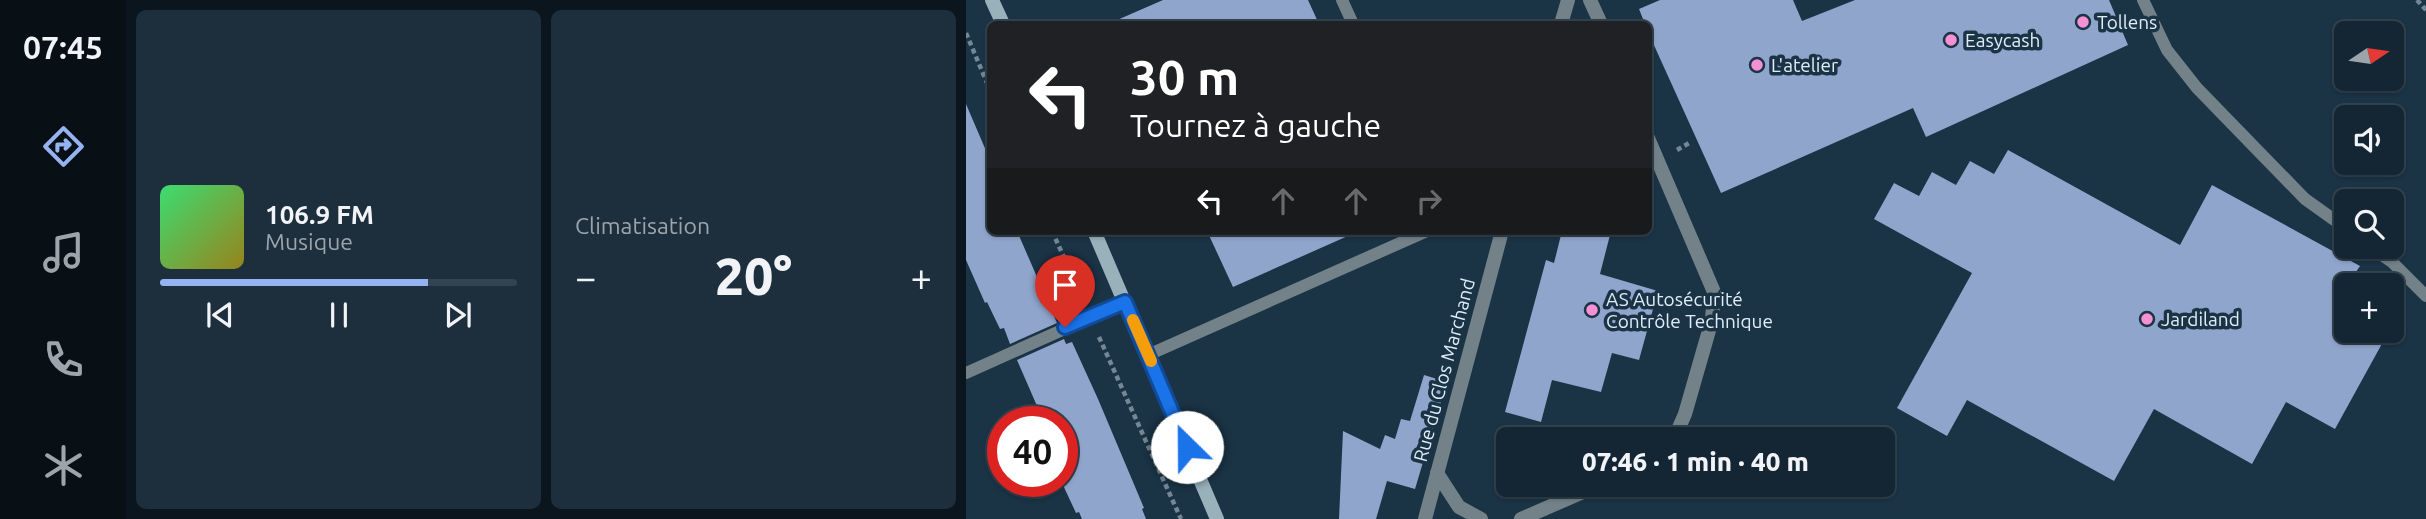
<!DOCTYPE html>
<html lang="fr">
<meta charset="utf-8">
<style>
body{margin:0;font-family:Ubuntu,sans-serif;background:#1d2e3c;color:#f1f3f6;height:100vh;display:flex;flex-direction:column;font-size:26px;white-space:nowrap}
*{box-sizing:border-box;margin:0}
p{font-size:23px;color:#9da5ac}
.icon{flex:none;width:38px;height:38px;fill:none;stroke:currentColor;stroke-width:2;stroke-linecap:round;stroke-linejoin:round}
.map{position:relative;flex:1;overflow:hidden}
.sheet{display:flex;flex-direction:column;gap:10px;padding:10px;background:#0b151d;width:840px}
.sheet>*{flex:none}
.guide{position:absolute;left:21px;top:21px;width:665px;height:214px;border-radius:10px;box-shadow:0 2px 5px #0004,0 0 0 2px #33434f;background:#202124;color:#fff;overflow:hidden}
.needle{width:46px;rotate:77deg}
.buttons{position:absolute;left:1368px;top:21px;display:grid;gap:14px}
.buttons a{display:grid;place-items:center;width:70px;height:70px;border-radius:10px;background:#142634;box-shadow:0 2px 5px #0004,0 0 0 2px #33434f;font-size:35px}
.speed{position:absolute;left:21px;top:406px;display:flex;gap:14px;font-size:35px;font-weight:700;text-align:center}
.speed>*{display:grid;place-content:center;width:91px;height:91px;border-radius:50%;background:#142634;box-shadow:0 2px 5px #0004,0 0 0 2px #33434f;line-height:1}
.speed .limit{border:10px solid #d22;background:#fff;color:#111}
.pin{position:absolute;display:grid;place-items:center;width:60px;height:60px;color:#fff;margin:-72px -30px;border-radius:50% 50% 50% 0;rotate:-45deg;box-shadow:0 0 7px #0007}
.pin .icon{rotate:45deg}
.me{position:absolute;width:77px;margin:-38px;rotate:337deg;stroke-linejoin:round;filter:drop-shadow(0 0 5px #0008)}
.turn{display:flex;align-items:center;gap:24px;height:147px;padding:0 28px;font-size:32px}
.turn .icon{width:91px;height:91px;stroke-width:2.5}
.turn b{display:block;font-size:49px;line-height:60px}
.lanes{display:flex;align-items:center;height:66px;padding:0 28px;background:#0003;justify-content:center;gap:35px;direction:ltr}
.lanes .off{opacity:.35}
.big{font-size:52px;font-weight:800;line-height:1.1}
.sheet .widget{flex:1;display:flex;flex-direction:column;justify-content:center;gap:10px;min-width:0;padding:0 24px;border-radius:10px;background:#1d2e3c}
.song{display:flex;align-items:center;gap:21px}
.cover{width:84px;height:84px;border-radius:10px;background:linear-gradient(135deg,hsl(140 70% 55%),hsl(50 70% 35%))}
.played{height:7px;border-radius:4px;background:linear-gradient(90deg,#95b2f1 75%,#33434f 75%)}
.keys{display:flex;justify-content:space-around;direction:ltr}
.heat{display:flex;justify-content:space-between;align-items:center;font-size:38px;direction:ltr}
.sheet .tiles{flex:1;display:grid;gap:10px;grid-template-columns:repeat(2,1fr)}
.trip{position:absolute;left:530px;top:427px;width:399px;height:70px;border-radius:10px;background:#142634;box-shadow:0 2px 5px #0004,0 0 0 2px #33434f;font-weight:800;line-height:70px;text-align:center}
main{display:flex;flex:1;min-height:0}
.menu{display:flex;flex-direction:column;width:126px;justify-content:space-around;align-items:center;background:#080f15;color:#9da5ac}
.menu .icon{width:49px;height:49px}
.menu .current{color:#95b2f1}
.menu b{font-size:32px;color:#f1f3f6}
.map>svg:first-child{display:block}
</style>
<main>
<nav class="menu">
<b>07:45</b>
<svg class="icon current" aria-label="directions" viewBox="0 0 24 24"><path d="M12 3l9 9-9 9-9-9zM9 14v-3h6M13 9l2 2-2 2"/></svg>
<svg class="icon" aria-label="music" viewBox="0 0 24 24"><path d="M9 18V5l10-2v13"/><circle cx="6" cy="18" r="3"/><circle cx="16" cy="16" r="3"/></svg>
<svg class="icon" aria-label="phone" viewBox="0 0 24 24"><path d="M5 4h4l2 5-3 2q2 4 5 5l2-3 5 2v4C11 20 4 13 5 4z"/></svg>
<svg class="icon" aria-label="climate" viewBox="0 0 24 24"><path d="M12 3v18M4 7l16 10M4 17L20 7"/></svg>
</nav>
<section class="sheet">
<div class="tiles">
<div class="widget">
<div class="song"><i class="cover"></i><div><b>106.9 FM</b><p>Musique</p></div></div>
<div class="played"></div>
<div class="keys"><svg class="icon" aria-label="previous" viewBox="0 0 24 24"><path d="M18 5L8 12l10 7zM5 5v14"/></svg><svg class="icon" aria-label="pause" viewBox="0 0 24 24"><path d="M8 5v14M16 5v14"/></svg><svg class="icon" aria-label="next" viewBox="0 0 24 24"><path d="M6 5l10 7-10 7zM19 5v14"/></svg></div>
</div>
<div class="widget"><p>Climatisation</p>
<div class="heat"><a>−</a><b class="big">20°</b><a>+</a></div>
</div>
</div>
</section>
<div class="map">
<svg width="1460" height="519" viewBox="0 0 1460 519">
<rect width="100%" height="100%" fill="#1a3345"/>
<!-- building -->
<g fill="#90a5cc">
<path d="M197,0H342L353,24H142Z"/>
<path d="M694,0H827L836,21L889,0H1143L1162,45L960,137L947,108L755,193L682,32V24H679L673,9Z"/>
<path d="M0,104L24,160V231H51L91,323L44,344L38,328L34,329L21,302L19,303L0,260Z"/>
<path d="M1042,150L1214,245L1246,185L1394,266L1381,285V331H1423L1369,429L1320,402L1286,464L1188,409L1148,481L1001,400L981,436L931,408L1006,273L908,219L928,183L953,196L966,172L990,185L1004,161L1028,174Z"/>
<path d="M241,231H393L267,287Z"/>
<path d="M596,231H645L634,274L692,291L673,360L646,353L635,392L586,380L575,422L539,412L580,260L588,263Z"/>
<path d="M98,339L100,344L106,342L132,399L178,508L176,509L180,519H116L113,512L110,513L96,483V422H78L51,360Z"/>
<path d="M458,375L481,382L449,489L421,481L410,519H373L377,431L414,449L419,435L429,439L435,419L444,421Z"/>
</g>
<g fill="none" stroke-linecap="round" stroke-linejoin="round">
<!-- path -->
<g stroke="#738796" stroke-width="4.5" stroke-dasharray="5 3.5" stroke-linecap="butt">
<path d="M1451,0L1460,10"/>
<path d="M0,33L24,90"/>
<path d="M711,150L725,142"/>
<path d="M86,231L116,297"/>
<path d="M133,337L215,519"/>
</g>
<!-- lane -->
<g stroke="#738288" stroke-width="12">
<path d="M376,0L387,24"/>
<path d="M1177,0L1201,50L1231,88L1339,199L1381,229"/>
<path d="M1404,247L1426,262L1460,296"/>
<path d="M182,355L461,231"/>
<path d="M0,373L159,302"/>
</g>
<!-- street -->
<g stroke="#738288" stroke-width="14">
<path d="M624,0L635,24"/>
<path d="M595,24L602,0"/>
<path d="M682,138L748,292L746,320L719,414L708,439"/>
<path d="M471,473L493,507L515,519"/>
<path d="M459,519L536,231"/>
<path d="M555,519L633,485"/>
</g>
<!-- secondary -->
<g stroke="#98b1ba" stroke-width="14">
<path d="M26,0L37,24"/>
<path d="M128,231L251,519"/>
</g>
</g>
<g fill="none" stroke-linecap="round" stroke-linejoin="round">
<!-- route casing -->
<g stroke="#114b97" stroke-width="18">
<path id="route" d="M99,327L159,302L221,447"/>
</g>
<!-- route -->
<use href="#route" stroke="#1a73e8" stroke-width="12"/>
<!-- slow -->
<path stroke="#f59e0b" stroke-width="12" d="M167,320L185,361"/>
</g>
<!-- markers -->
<g fill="#f491d4" stroke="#1a3345" stroke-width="2.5">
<circle cx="1117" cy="22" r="7"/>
<circle cx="985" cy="40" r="7"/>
<circle cx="791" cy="65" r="7"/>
<circle cx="626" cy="310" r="7"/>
<circle cx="1181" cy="319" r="7"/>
</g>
<g text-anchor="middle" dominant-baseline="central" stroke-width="7" stroke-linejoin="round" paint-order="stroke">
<!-- poi labels -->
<g font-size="19" fill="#dfedf9" stroke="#1a3345" text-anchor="start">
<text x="1131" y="22">Tollens</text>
<text x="999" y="40">Easycash</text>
<text x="805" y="65">L'atelier</text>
<text x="640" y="299">AS Autosécurité<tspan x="640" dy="22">Contrôle Technique</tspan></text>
<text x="1195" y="319">Jardiland</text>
</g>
<!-- street labels -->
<g font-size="19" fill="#dfedf9" stroke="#1a3345">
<text transform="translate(478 370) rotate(-75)">Rue du Clos Marchand</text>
</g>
</g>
</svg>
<div class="buttons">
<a><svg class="needle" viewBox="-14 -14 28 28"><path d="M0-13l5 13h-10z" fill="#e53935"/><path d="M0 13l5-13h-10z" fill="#9da5ac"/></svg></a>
<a><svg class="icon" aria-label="sound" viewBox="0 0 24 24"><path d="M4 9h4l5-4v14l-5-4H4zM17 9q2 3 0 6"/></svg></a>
<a><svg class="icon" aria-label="search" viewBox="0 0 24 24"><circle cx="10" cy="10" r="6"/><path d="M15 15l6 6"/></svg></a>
<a>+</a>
</div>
<div class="speed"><div class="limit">40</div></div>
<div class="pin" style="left:99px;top:327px;background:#d93025"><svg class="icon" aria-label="arrive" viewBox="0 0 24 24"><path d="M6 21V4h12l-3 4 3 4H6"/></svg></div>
<svg class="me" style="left:221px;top:447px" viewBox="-20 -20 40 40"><circle r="19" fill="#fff"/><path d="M0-13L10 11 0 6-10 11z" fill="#1a73e8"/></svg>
<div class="trip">07:46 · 1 min · 40 m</div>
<div class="guide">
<div class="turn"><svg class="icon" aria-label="left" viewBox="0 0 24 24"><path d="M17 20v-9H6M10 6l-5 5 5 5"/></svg><div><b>30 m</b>Tournez à gauche</div></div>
<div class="lanes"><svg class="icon" aria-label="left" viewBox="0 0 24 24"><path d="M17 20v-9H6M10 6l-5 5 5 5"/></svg><svg class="icon off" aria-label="ahead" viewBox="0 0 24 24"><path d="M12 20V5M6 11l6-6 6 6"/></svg><svg class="icon off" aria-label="ahead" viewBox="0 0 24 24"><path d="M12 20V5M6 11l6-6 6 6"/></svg><svg class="icon off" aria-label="right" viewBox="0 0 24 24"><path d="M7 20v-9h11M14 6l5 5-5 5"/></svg></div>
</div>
</div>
</main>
